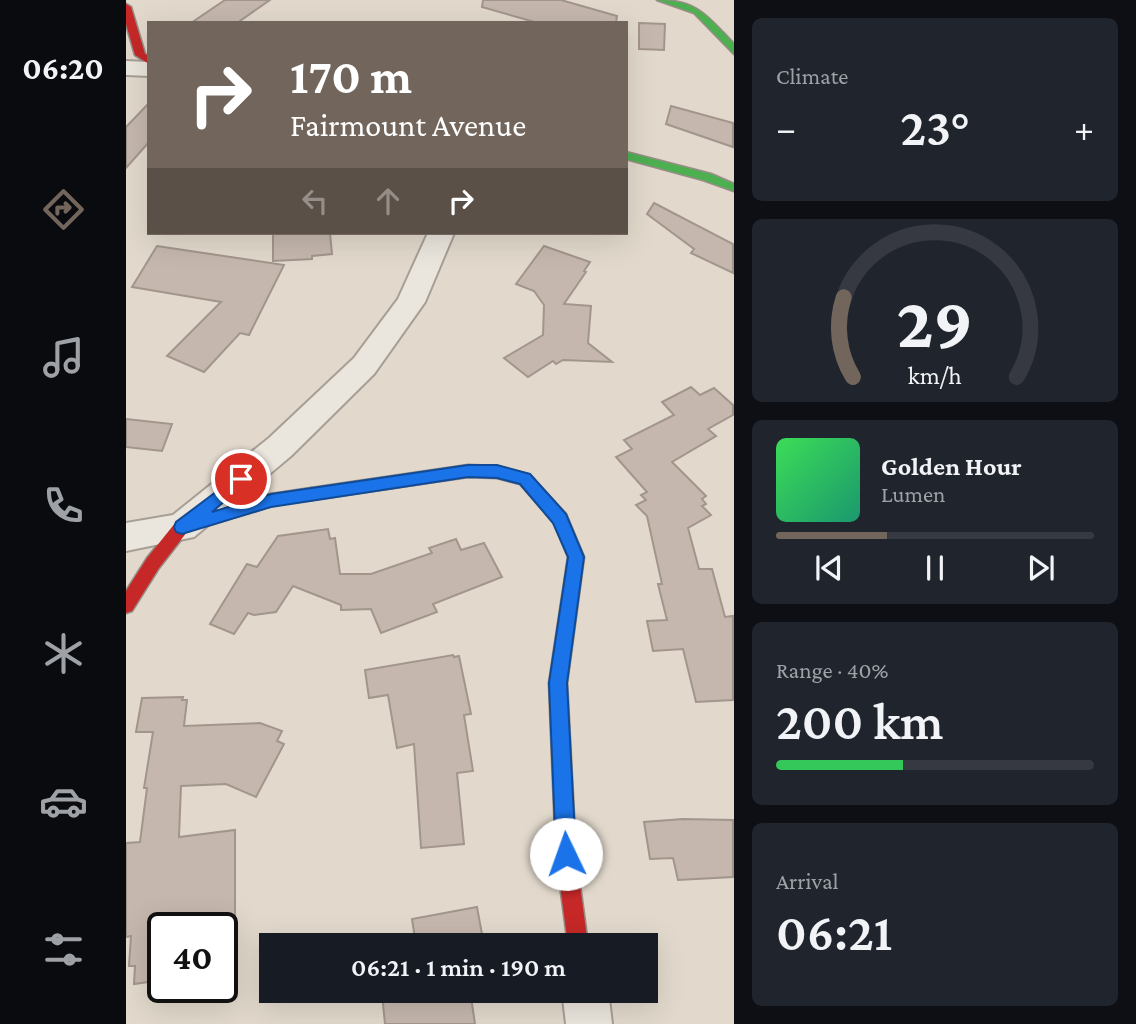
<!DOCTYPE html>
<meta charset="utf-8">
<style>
body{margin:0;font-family:"Crimson Pro",serif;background:#20242c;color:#f1f3f6;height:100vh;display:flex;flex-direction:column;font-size:26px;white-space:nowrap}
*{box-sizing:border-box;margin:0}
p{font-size:23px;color:#9ea1a6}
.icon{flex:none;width:38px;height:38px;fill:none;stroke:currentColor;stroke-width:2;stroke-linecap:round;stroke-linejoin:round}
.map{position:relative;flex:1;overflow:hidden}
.panel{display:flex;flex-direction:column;gap:18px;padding:18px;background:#0d0f14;width:402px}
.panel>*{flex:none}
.top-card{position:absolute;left:21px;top:21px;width:481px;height:214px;border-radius:0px;box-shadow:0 7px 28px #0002;background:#72655b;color:#fff;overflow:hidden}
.speed{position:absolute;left:21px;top:912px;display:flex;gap:14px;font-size:35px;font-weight:700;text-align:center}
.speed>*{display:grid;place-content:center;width:91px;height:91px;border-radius:50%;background:#171b24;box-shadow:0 7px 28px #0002;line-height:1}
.speed .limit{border:4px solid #111;border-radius:10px;background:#fff;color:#111}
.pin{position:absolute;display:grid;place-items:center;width:60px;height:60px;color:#fff;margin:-30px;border:4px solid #fff;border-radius:50%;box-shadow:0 2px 7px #0007}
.me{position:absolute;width:77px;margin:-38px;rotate:357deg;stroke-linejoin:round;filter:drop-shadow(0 0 5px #0008)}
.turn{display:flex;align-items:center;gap:24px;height:147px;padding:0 28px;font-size:32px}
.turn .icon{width:91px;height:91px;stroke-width:2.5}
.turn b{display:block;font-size:49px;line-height:60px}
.lanes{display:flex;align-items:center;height:66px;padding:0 28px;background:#0003;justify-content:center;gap:35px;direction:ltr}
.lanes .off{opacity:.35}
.big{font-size:52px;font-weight:600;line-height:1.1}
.panel .widget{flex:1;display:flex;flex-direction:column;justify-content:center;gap:10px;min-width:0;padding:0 24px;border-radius:10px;background:#20242c}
.panel .dial{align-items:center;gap:0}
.dial svg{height:182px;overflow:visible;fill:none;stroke:#363941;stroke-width:7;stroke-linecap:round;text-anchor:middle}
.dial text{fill:#f1f3f6;stroke:none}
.song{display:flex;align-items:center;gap:21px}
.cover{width:84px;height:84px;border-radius:10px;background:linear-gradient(135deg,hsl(130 70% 55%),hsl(160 70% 35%))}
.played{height:7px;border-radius:4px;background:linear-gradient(90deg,#72655b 35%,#363941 35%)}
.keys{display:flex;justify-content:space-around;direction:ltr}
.heat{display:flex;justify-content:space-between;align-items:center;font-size:38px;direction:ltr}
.charge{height:10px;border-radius:5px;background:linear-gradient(90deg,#34c759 40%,#363941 0)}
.trip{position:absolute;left:133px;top:933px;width:399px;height:70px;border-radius:0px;background:#171b24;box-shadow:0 7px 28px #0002;font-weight:600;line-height:70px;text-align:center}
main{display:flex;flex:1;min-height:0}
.dock{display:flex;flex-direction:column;width:126px;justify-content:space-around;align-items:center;background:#090b0e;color:#9ea1a6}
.dock .icon{width:49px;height:49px}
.dock .selected{color:#72655b}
.dock b{font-size:32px;color:#f1f3f6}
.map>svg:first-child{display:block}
</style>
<main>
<nav class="dock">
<b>06:20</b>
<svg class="icon selected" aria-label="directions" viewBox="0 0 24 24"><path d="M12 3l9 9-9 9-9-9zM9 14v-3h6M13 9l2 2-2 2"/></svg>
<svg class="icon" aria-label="music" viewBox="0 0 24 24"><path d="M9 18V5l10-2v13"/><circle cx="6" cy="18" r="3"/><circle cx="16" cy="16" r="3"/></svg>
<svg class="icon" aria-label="phone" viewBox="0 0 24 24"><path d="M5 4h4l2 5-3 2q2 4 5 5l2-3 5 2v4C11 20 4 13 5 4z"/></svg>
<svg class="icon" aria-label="climate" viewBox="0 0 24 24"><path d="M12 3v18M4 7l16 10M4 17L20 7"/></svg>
<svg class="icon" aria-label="car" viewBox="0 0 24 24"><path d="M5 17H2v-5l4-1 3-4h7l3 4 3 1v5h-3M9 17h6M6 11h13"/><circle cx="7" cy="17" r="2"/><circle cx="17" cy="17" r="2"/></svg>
<svg class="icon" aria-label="filters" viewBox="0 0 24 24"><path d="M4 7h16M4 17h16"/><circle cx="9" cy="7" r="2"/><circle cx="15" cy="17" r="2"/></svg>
</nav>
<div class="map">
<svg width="608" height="1024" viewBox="0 0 608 1024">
<rect width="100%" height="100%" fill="#e2d9cc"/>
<!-- building -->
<g fill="#c5b7ad" stroke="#a2958c" stroke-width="2">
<path d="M99,0H144L111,23H65Z"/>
<path d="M357,0H435L491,16L490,23H412L356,7Z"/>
<path d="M513,23L539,24L538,50L513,49Z"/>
<path d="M23,103V142L0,168V127Z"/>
<path d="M545,106L607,123V147L540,124Z"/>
<path d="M528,203L607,244V273L565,253L568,249L521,214Z"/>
<path d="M147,233H204L206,254L186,256V259L147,261Z"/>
<path d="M31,246L158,265L123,335L114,333L78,372L41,356L95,302L6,287Z"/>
<path d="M418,246L464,262L458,271L460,272L438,304L465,306L462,343L486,362L437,360L430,364L427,361L402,377L378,358L417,335L418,305L408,291L390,284Z"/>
<path d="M565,387L574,395L588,388L607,405V415L582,429L590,436L546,462L580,496L576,499L580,504L576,506L585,515L562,528L573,569H586L599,617L607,616V700L570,702L557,649L527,651L521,621L541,620L532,584H536L521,516L510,505L520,500L515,495L521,492L490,457L506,449L498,440L548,415L536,402Z"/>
<path d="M0,419L46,424L36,451L0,447Z"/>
<path d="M202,529L204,539L209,538L214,574H245L306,553L303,548L330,539L335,550L358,543L376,577L307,604L311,612L255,633L245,609L215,610V605L167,586L150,612L128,615L122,613L108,634L84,624L121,564L131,567L152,536Z"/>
<path d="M327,655L328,657L333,656L345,714L338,715L347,771L331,773L338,844L295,848L288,744L271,748L262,695L243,698L239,670Z"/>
<path d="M57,697L56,700H61L58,726L134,723L156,731L151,741L158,744L130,797L100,784L55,786L53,837L109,830V928H37V980L8,984L9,966H3L5,936L0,937V843L14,842L21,788H18L27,732H10L16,698Z"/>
<path d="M557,819L607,820V877L552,880L547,858L524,859L518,822Z"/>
<path d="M351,907L358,945H290L286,919Z"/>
<path d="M274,990H344L349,1024H259L256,994Z"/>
</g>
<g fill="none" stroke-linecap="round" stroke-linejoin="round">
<!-- street casing -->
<g stroke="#a79f95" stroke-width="4">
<g id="street">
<path d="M0,61L23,62V76L0,75Z"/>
<path d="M302,233H328L299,302L248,374L165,456L68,537L0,551V523L47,515L143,438L228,358L272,299Z"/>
<path d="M436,990H482L486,1024H440Z"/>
</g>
</g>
<!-- fast casing -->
<g stroke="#978e85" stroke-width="3">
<g id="fast">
<path d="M531,0C572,0 582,17 608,44V54L568,13Z"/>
<path d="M500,152L585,174L608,184V191L577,180L500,159Z"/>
<path d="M342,465L371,466L404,475L440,514L458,557L441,683L450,855L447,862L440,865L433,862L430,855L423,683L442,557L428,523L394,484L371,478L342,477L185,500L180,498L177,494L180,490L185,488Z"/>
</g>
</g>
<!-- jam casing -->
<g stroke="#978e85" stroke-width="3">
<g id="jam">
<path d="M0,4L5,7L19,54L23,56V64L9,55L0,24Z"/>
<path d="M185,488L190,490L193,494L190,498L145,506L61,532L33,568L6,611L0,613V591L21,558L50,522L145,494Z"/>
<path d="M440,845L447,848L450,855L462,945H442L430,855L433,848Z"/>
</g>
</g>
<!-- street -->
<use href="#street" fill="#eae5dd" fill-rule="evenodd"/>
<!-- fast -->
<use href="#fast" fill="#4caf50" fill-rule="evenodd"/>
<!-- jam -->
<use href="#jam" fill="#c62828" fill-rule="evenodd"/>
</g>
<!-- route -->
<path fill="#1a73e8" stroke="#114b97" stroke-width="2" d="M342,465H371L404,474L440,514L458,557L441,683L450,854L447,861L440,864L433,861L430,854L423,683L442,557L427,523L394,484L371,478L342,477L145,507L56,534L50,532L48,527L50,522L115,473L120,474L123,479L120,483L86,512L145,494Z"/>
</svg>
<div class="speed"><div class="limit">40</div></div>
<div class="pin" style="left:115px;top:479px;background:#d93025"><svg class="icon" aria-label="arrive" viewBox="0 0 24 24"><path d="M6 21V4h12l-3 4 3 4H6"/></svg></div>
<svg class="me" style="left:440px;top:854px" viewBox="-20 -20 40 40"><circle r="19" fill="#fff"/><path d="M0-13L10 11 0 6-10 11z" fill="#1a73e8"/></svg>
<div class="trip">06:21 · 1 min · 190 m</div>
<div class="top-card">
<div class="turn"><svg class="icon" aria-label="right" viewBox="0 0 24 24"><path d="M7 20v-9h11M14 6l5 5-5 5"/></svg><div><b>170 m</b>Fairmount Avenue</div></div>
<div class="lanes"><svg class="icon off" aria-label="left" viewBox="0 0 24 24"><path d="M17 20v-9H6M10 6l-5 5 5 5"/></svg><svg class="icon off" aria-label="ahead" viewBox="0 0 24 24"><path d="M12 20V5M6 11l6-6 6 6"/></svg><svg class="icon" aria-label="right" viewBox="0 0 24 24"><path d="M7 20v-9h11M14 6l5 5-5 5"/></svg></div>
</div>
</div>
<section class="panel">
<div class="widget"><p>Climate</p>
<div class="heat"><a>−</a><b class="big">23°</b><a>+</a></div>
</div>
<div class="widget dial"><svg viewBox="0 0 100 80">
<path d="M14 69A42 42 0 1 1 86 69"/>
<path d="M14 69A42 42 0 0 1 10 34" stroke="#72655b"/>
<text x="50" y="56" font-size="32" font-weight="700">29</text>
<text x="50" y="72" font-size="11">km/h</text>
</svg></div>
<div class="widget">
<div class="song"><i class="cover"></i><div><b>Golden Hour</b><p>Lumen</p></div></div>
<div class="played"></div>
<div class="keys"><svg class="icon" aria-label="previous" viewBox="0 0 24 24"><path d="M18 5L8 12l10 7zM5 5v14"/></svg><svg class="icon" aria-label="pause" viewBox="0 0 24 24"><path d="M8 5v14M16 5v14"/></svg><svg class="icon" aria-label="next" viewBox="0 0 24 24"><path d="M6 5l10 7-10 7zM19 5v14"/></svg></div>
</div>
<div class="widget"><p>Range · 40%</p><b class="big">200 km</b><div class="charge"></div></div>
<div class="widget"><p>Arrival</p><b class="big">06:21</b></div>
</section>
</main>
